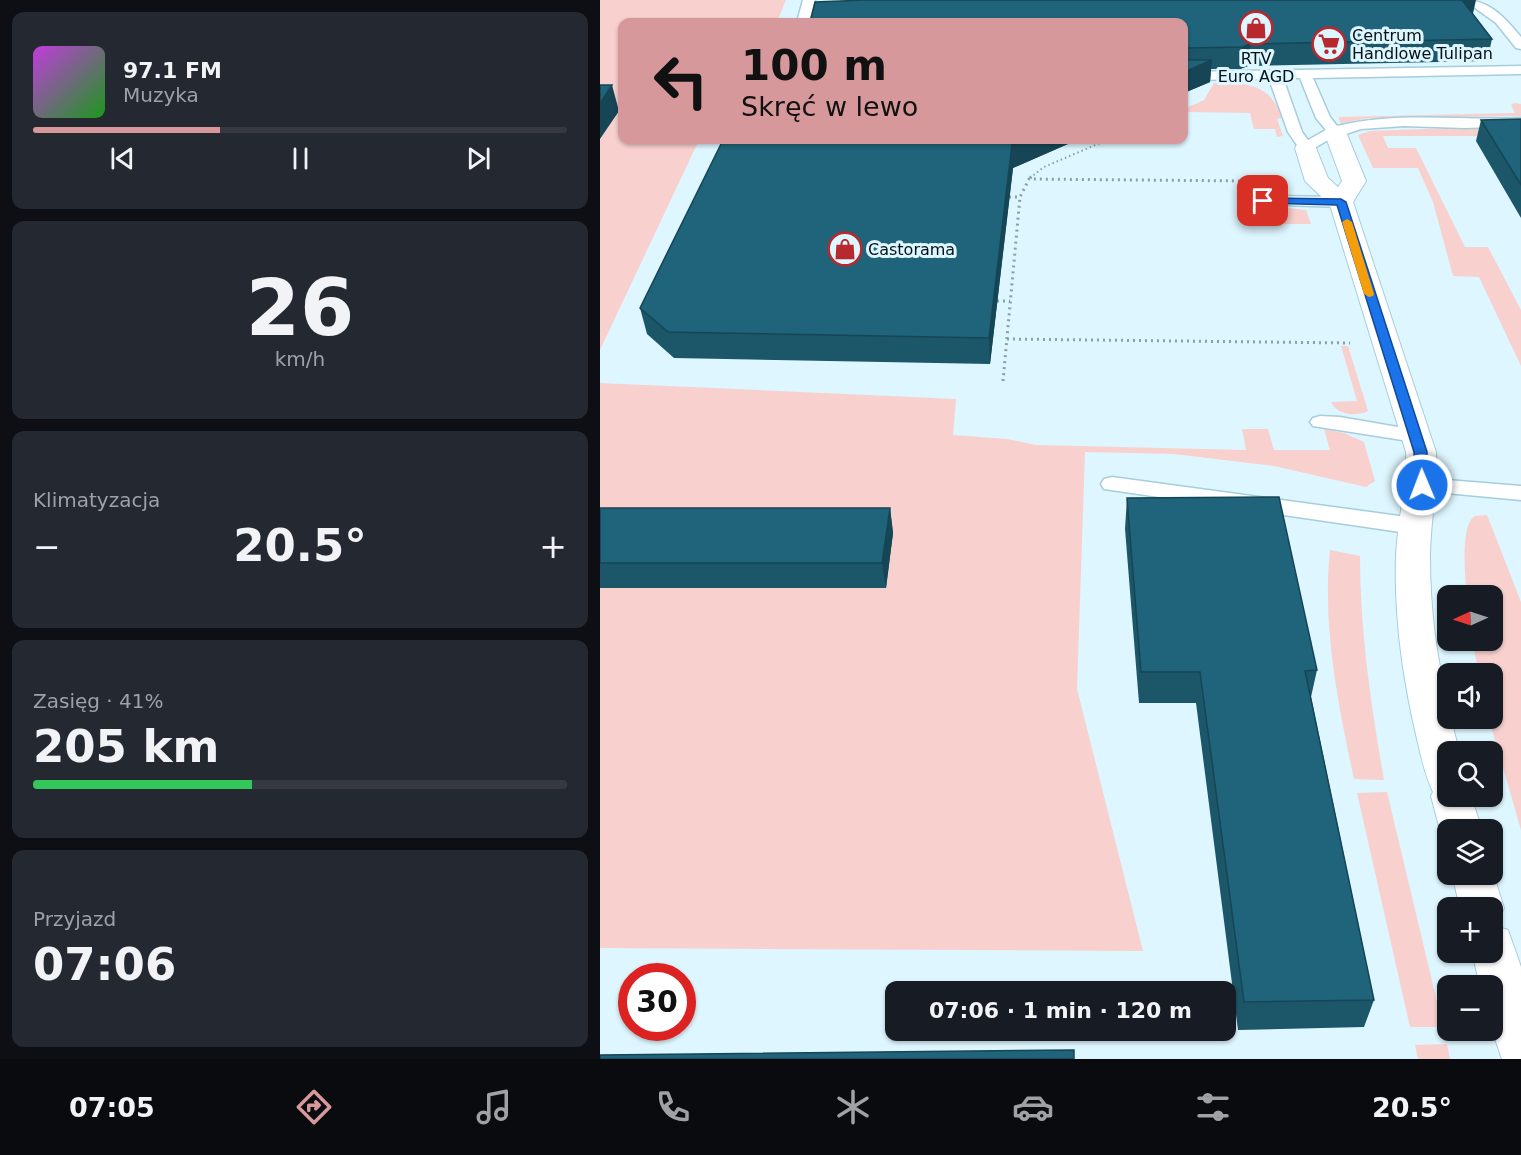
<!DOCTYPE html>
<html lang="pl">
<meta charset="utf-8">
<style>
body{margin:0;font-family:"DejaVu Sans",sans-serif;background:#242831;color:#f1f3f6;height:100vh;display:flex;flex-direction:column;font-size:22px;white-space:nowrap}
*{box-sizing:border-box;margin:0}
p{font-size:20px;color:#9ea1a6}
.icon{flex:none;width:33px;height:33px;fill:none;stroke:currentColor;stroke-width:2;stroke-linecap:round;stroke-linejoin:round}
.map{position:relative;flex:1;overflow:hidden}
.drawer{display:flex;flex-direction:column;gap:12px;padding:12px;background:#0d0f14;width:600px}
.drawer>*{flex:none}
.hud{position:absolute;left:18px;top:18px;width:570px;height:126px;border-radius:12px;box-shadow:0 2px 4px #0004;background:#d7989c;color:#111;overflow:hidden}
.needle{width:39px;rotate:267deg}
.controls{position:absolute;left:837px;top:585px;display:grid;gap:12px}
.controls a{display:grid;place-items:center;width:66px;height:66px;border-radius:12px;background:#171b24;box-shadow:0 2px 4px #0004;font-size:30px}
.speed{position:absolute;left:18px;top:963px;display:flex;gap:12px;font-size:30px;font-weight:700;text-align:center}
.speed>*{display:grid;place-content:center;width:78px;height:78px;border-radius:50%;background:#171b24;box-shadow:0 2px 4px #0004;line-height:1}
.speed .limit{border:9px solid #d22;background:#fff;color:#111}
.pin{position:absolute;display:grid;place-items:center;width:51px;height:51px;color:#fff;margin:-26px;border-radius:12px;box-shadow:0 3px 9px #0006}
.me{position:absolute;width:66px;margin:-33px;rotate:359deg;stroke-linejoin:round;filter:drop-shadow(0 0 4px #0008)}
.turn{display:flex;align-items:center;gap:21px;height:126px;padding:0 24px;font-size:27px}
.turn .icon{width:78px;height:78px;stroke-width:2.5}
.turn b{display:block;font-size:42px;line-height:51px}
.big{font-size:45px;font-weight:800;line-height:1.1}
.drawer .card{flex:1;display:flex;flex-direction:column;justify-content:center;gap:9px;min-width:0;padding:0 21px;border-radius:12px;background:#242831}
.drawer .dial{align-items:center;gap:0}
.dial b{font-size:78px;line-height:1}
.song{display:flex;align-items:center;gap:18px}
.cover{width:72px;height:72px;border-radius:9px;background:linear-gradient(135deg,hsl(290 70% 55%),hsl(120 70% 35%))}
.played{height:6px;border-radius:3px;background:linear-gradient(90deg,#d7989c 35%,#363941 35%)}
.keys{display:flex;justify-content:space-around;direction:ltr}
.heat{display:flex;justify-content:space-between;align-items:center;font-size:33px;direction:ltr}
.charge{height:9px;border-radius:4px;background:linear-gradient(90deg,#34c759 41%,#363941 0)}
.trip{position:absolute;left:285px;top:981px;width:351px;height:60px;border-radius:12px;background:#171b24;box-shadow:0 2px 4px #0004;font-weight:800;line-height:60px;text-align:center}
.menu{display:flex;height:96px;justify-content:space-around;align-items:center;background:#090b0e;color:#9ea1a6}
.menu .icon{width:42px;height:42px}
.menu .current{color:#d7989c}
.menu b{font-size:27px;color:#f1f3f6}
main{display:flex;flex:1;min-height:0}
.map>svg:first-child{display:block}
</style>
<main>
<section class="drawer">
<div class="card">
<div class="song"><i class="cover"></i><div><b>97.1 FM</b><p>Muzyka</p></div></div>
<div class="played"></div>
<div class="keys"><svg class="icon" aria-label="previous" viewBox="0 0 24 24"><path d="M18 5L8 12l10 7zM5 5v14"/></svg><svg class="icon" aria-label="pause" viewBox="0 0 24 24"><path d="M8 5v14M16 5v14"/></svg><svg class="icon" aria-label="next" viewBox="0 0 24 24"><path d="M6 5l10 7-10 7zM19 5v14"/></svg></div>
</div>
<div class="card dial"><b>26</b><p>km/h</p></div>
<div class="card"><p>Klimatyzacja</p>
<div class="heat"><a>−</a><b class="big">20.5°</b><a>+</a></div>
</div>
<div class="card"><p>Zasięg · 41%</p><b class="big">205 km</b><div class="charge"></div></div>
<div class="card"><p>Przyjazd</p><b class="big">07:06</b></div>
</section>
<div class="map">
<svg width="921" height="1059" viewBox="0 0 921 1059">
<rect width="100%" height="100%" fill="#def6ff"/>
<!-- green -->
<g fill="#f8d1ce">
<path d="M0,0H186L177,22H22V140H99L0,350Z"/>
<path d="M614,83C646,82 671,84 682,118L677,119L683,136L677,137L675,129H654L650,113L584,112V109L604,100Z"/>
<path d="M914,103L921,104V116L769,118L741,123L738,117L915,113L911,105Z"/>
<path d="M850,128L921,129L919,136H783L788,148H816L865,247H888L921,310V366L879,277L853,276L833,202L818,168H773L758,135L770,131Z"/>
<path d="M689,208L706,210L711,224H682L680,212Z"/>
<path d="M741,346H748L768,411C755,417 737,415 731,402L757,401Z"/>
<path d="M0,383L356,399L353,435L407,439L436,445L646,450L642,429H668L674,450H730L724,429L744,433L764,442L775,481L766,487L674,466L574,454L485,452L477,689L543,951L0,948Z"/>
<path d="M887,515L921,602V830L889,719L892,718V674L879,673L872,641L892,640V596L867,595C865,579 860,524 875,516Z"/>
<path d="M730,550L760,556C760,632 771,705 784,780L754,779C738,705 722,626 730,550Z"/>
<path d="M787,792L843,1027H810L757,793Z"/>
<path d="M847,1044L850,1059H818L815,1045Z"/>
</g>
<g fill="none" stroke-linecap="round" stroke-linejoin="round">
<!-- lane casing -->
<g stroke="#a6cddc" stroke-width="3">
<g id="lane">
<path d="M203,0H215L209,22H197Z"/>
<path d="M864,0C890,0 905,18 921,37V49L916,48L896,23Z"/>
<path d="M921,66V74L713,78L730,117L737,126C798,111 860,121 921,118V126L865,128L804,126L761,129L728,140L706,153L701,151L688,132L669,79L584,80V72ZM683,78H700L716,118L726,130L708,140L702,132Z"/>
<path d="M663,196L741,197L749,202L741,207L657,204L655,201Z"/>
<path d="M720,416L740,417L815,430L822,431L825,436L822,441L815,442L713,426L710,422L713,418Z"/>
<path d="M512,477L814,518L822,521L825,526L822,531L814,534L504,489L501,484L504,479Z"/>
<path d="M822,478L921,486V500L814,490L811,485L814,480Z"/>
</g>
</g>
<!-- street casing -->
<g stroke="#a6cddc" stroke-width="2">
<g id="street">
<path d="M735,125L743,127L746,132L766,181L753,202L836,452C838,488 830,522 830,558C830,607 836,656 848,704V718H851L859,752H848V796H871L882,830H848V843L840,830L831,796L833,792C825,775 821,757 817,739C803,680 794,618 796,557C797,522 807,488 806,452L730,205L705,181L695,148L698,143L706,141L714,143L728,178L738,187L742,181L724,132L727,127Z"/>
<path d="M892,870L904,908L897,922L892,924V908H860L852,874H892Z"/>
<path d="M892,925L908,930L921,967V1059H902L892,1030V986H880L872,952H892Z"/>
</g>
</g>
<!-- path-far1 -->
<path stroke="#8b9fa6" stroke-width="2" stroke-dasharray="1.5 3" stroke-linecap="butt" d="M430,178L444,167L507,140"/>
<!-- path -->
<g stroke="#8b9fa6" stroke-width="3" stroke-dasharray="2 4" stroke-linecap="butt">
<path d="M430,178L432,176"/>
<path d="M409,197H420L429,179L646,181"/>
<path d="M397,301H410"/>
<path d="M407,339L750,343"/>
<path d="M403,381L420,197"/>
</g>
<!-- lane -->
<use href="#lane" fill="#fff" fill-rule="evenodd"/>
<!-- street -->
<use href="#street" fill="#fff" fill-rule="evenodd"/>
</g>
<!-- wall -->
<g fill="#1b5669">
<path d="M873,14L892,39L887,61L648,66L640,69H611L610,82L584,93V22Z"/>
<path d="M921,119V218L876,141L881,120Z"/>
<path d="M123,140H477L413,168L390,364L74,358L47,334L40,308Z"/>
<path d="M527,498L717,670L711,697L774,1000L764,1027L638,1030L596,703H539L525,529Z"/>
<path d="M0,508H290L293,533L286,588H0Z"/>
</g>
<!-- shaded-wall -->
<g fill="#164655">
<path d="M862,0H876L872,18Z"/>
<path d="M650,44L648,66L640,69L642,47Z"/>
<path d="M612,60L610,82L584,93V72Z"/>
<path d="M12,85L19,111L0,139V103Z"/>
<path d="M423,140H477L413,168L390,364L389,338L412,144Z"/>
<path d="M290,508L293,533L286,588L282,563Z"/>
</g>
<!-- building -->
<g fill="#1f647a" stroke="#164655" stroke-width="1.5">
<path d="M266,0H862L892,39L650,44L642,47L585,48L584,50V22H210L215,2Z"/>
<path d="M584,54V60H612L584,72Z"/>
<path d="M0,85H12L0,103Z"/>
<path d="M921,119V185L881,120Z"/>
<path d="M123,140H423L412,144L389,338L68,332L40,308Z"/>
<path d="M679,497L717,670L705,671L774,1000L644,1002L600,672H541L527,498Z"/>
<path d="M0,508H290L282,563H0Z"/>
<path d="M474,1050V1059H0V1055Z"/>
</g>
<!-- route -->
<path fill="#1a73e8" stroke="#114b97" stroke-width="1.5" d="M660,198L741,199L746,202L827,452L828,485L826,488H817L815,485L814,452L737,205L663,203H660Z"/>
<!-- slow -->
<path fill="#f59e0b" d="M747,219L752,222L774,294L773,296L769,297L764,294L742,222Z"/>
<!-- icons -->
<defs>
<g id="shop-ring" transform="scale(1.725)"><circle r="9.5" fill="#def6ff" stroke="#b8282f" stroke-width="1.5"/><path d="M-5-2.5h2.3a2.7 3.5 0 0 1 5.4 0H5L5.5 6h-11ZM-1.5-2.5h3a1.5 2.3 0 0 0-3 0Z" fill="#b8282f"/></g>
<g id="supermarket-ring" transform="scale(1.725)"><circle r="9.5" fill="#def6ff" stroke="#b8282f" stroke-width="1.5"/><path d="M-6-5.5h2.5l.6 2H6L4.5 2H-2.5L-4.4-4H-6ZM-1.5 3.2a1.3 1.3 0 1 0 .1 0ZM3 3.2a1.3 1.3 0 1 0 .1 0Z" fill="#b8282f"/></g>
</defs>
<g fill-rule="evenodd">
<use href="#shop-ring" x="656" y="28"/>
<use href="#supermarket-ring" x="729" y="44"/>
<use href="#shop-ring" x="245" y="249"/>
</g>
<g text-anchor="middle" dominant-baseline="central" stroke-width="6" stroke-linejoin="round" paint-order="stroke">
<!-- far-poi labels -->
<g font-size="16" fill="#051217" stroke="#def6ff" text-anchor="start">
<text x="752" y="35">Centrum<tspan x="752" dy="18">Handlowe Tulipan</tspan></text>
<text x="656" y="58" text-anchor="middle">RTV<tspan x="656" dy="18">Euro AGD</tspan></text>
<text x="268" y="249">Castorama</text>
</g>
</g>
</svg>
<div class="controls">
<a><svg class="needle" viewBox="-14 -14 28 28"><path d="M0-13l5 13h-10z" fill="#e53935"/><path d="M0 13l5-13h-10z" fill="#9ea1a6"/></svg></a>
<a><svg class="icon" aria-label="sound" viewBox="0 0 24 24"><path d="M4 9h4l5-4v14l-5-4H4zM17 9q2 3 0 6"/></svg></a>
<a><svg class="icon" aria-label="search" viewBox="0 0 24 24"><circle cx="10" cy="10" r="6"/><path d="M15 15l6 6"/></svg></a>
<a><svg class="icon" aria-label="layers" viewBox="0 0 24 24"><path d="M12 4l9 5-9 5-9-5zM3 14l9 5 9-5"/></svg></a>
<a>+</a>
<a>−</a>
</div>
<div class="speed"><div class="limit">30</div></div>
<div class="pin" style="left:663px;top:201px;background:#d93025"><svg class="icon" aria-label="arrive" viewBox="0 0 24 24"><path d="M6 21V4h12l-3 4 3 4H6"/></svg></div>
<svg class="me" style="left:822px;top:485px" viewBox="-20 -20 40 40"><circle r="17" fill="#1a73e8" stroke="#fff" stroke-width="3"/><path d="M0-11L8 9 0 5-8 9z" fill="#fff"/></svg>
<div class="trip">07:06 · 1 min · 120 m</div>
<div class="hud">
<div class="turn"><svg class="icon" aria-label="left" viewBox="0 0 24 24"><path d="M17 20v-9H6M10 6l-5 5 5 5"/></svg><div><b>100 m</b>Skręć w lewo</div></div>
</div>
</div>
</main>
<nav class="menu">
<b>07:05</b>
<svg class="icon current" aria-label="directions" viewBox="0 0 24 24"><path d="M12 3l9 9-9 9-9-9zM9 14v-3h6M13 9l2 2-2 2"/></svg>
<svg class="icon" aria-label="music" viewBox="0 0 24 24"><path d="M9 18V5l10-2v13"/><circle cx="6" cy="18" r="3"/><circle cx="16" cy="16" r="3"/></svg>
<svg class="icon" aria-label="phone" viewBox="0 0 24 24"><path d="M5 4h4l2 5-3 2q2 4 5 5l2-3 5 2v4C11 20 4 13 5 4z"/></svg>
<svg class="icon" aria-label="climate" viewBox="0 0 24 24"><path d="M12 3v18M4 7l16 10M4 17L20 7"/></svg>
<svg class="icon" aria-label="car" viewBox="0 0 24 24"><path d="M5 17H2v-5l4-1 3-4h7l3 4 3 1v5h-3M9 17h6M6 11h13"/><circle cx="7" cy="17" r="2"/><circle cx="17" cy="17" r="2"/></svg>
<svg class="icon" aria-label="filters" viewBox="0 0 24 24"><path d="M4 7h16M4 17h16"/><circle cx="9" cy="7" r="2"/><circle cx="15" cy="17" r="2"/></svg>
<b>20.5°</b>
</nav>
